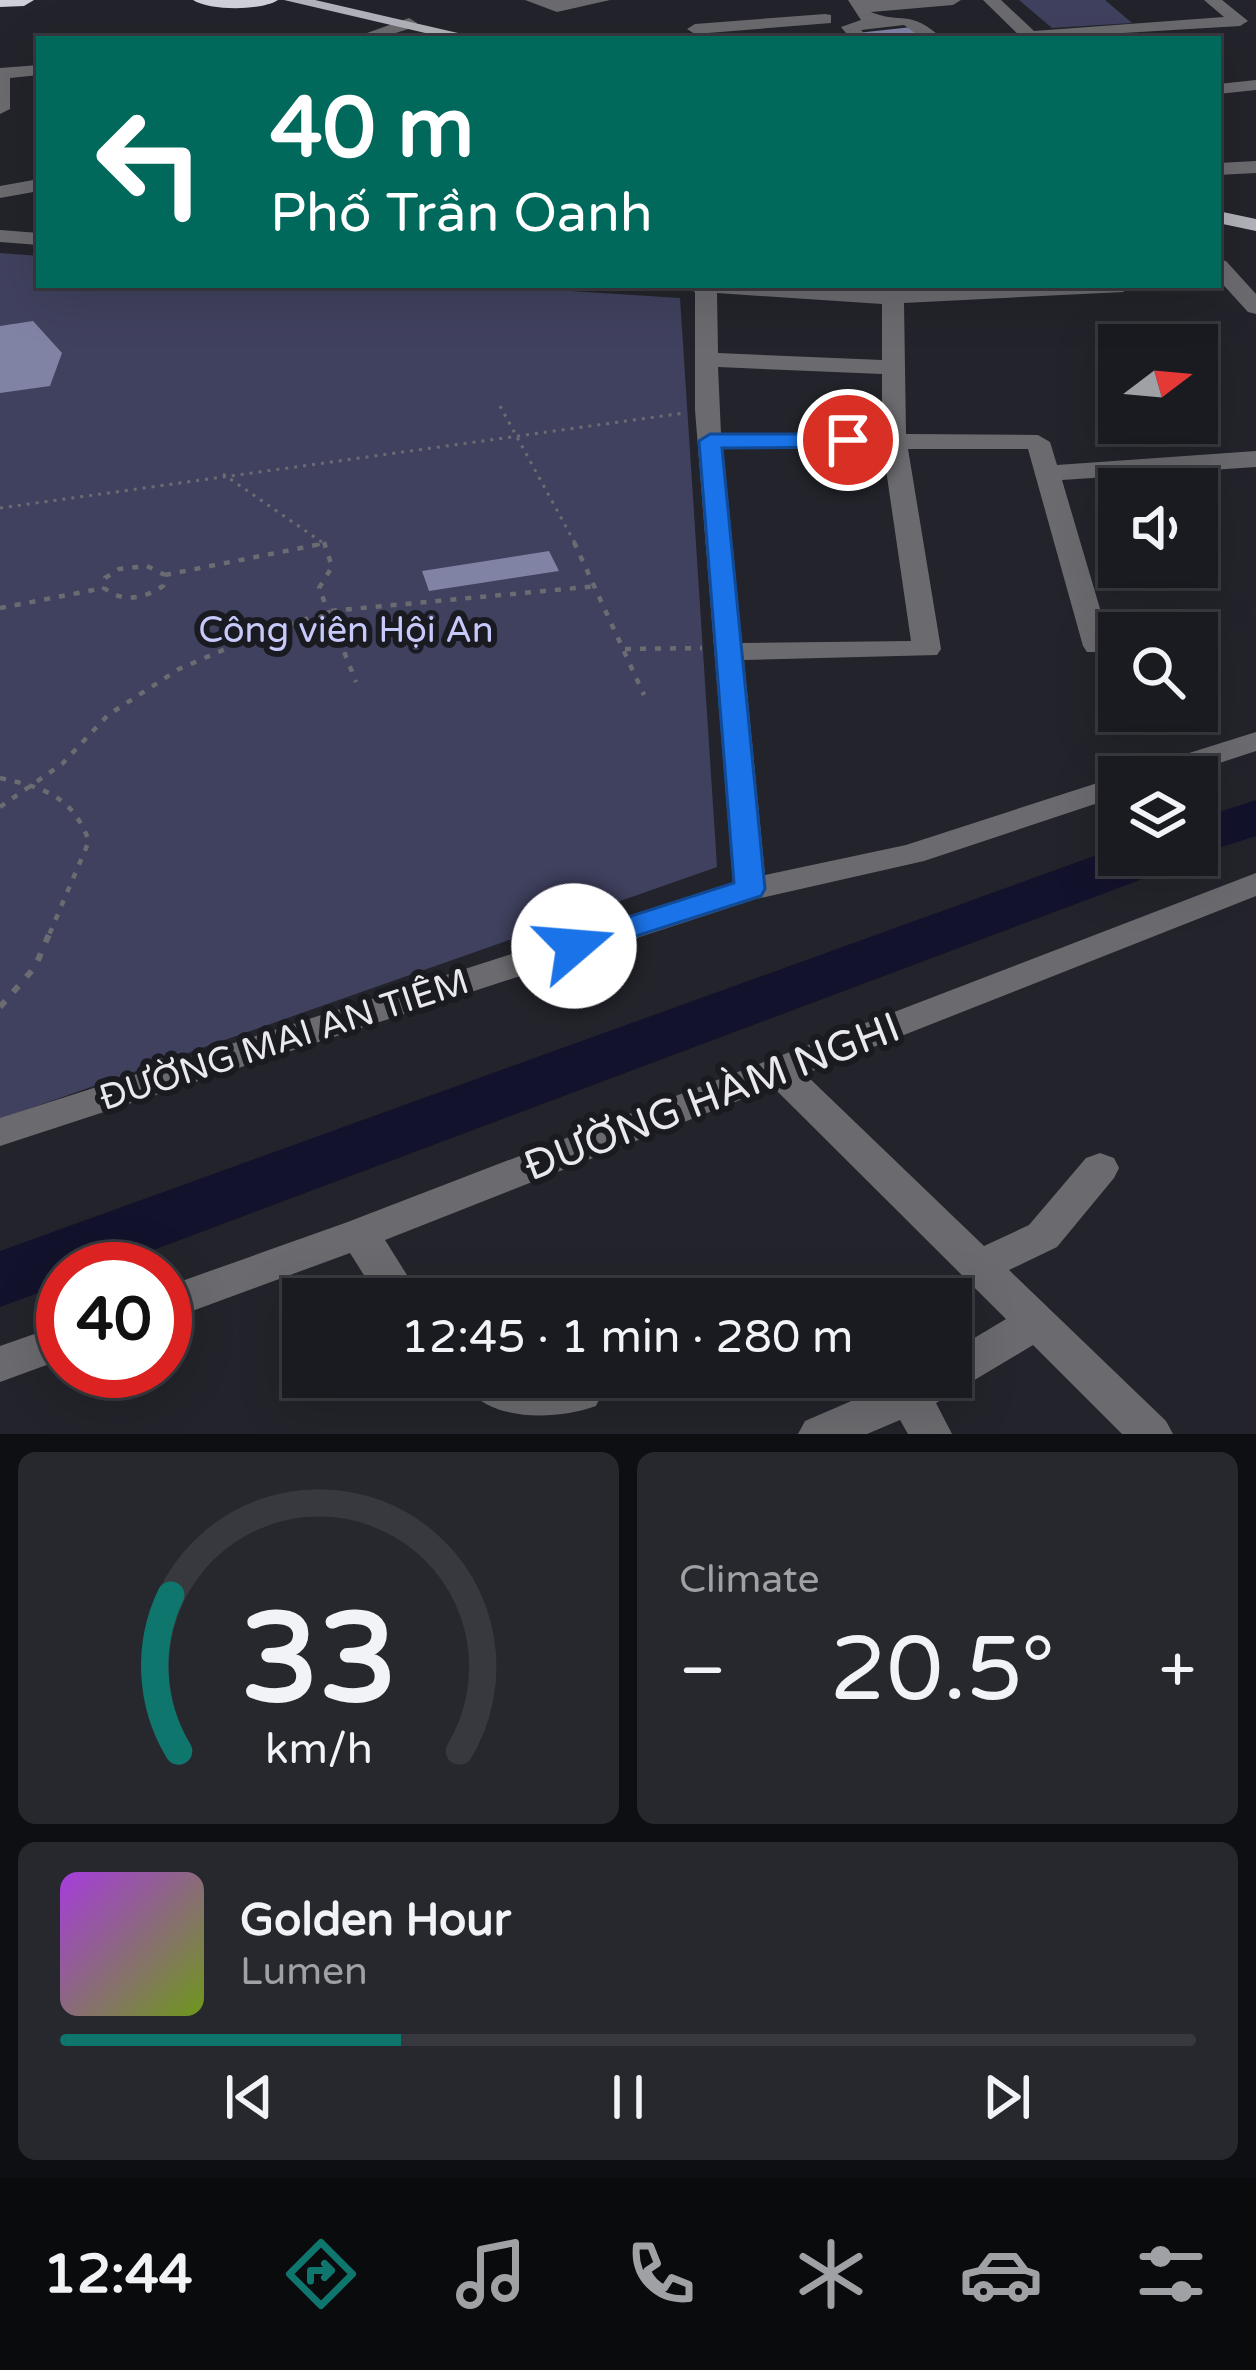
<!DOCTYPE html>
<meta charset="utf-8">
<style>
body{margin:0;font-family:"Varela Round",sans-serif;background:#27282d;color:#f1f3f6;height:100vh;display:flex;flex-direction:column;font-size:45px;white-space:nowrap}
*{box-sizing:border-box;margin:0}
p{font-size:39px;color:#9fa1a5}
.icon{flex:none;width:66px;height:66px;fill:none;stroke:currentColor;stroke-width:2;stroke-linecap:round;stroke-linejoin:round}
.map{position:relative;height:1434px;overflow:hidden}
.side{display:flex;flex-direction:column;gap:18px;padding:18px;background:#0e0f12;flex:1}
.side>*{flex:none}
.banner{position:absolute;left:36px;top:36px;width:1185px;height:252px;border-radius:0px;box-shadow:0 12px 48px #0002,0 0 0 3px #38393e;background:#00695c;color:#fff;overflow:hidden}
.needle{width:78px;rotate:74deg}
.tools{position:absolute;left:1098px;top:324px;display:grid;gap:24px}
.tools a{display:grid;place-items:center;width:120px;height:120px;border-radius:0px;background:#1a1b20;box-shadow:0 12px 48px #0002,0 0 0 3px #38393e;font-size:60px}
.speed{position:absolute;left:36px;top:1242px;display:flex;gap:24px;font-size:60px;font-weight:700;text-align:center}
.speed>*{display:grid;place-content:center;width:156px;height:156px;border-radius:50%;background:#1a1b20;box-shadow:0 12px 48px #0002,0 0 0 3px #38393e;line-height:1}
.speed .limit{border:18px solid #d22;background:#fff;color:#111}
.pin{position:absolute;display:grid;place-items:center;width:102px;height:102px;color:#fff;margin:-51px;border:6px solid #fff;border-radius:50%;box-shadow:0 3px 12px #0007}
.me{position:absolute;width:132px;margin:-66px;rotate:72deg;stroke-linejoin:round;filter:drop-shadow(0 0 9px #0008)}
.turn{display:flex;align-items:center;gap:42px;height:252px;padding:0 36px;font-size:54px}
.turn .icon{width:156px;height:156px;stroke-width:2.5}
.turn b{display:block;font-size:84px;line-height:102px}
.big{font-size:90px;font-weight:600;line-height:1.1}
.side .tile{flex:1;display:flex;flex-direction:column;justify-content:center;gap:18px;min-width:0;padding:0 42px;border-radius:18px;background:#27282d}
.side .dial{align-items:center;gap:0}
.dial svg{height:312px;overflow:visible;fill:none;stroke:#38393e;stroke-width:7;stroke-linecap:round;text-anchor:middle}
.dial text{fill:#f1f3f6;stroke:none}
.song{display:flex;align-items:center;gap:36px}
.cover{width:144px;height:144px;border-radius:18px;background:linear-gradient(135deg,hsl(280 70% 55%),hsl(80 70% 35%))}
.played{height:12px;border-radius:6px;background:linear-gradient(90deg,#0f766e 30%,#38393e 30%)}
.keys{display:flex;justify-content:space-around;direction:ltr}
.heat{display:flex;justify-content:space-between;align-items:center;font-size:66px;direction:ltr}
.side .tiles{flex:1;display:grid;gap:18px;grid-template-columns:1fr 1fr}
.tile:last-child{grid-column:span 2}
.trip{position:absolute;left:282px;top:1278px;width:690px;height:120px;border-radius:0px;background:#1a1b20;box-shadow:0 12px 48px #0002,0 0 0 3px #38393e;font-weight:600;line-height:120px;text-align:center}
.tab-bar{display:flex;height:192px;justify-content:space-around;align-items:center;background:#0a0b0d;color:#9fa1a5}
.tab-bar .icon{width:84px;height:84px}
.tab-bar .selected{color:#0f766e}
.tab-bar b{font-size:54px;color:#f1f3f6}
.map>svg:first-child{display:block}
</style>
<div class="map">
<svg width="1256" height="1434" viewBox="0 0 1256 1434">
<rect width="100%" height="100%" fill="#23242b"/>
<!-- green -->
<g fill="#40415e">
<path d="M1019,0H1105L1132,23L1052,28Z"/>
<path d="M0,253L39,256V285H478L680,298L717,867L0,1119Z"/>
</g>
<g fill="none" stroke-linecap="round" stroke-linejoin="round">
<!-- river -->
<g fill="#13122c" fill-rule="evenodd">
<path d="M1256,800V836L1197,855H1195L1197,819Z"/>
<path d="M1119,847V855H1180L1172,868L103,1269H63V1284L0,1307V1251Z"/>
</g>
</g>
<!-- building -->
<g fill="#8183a5">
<path d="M912,27L929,39H865L857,33Z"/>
<path d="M33,321L62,353L50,386L0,393V326Z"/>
<path d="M549,551L559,571L429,591L422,571Z"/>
</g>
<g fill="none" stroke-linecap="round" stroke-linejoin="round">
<!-- path-far2 -->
<g stroke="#6b6c72" stroke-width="3" stroke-dasharray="3 6" stroke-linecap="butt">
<path d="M500,406L576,545"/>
<path d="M223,474L326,545"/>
<path d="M0,508L684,413"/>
<path d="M317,545L326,543"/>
</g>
<!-- path-far1 -->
<g stroke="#6b6c72" stroke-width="4.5" stroke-dasharray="6 9" stroke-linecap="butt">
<path d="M324,542L332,567L319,588L356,682"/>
<path d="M574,542L644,695"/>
<path d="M147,566L165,575L163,586C143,599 123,603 104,588L105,578L119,569Z"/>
<path d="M165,575L326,543"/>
<path d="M0,608L104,588"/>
<path d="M625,649L702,648"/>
<path d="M0,778C45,788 72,796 89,841L49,935"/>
<path d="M0,807L62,764L108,715L179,669L251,638L330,611L598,586"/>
</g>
<!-- path -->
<path stroke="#6b6c72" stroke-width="6" stroke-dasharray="8 12" stroke-linecap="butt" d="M0,1007L35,967L50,932"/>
<!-- minor -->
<g fill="#6b6b6f" fill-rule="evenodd">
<path d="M525,0H610L557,12Z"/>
<path d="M848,0H961L953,5L871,12C903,25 909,8 943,39H923L904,25L861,30L870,39H851L841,27L861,20Z"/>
<path d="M983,0H1001L1034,31L1224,17L1204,0H1222L1248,21L1240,26L1023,39Z"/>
<path d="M825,14L831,15V23L695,34L687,29L695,24Z"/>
<path d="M409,18L417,23L415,27L376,39H350Z"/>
<path d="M39,65V75L10,78V109L0,114V68Z"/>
<path d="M1256,80V90L1218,94V84Z"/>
<path d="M1256,161V173L1218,175V163Z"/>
<path d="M39,179V191L0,198V186Z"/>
<path d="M0,230L39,233V245L0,242Z"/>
<path d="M1218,260L1226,261L1256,294V314L1248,312L1218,279Z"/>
<path d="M682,285L883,290L1134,285L1123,292L904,303L906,434L1038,435L1050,442L1057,465L1256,451V467L1062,480L1111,646L1107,652H1087L1083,646L1028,449H908L941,649L937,655L744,660L765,875L906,845L1119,776V796L924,861L756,899L0,1146V1118L733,883L695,410V292ZM717,293L882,304V360L718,353ZM718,367L882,374V434H721ZM723,448L883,449L911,641L742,643Z"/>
<path d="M1256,732V751L1177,777H1130L1135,770Z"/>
<path d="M1256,873V896L805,1074L984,1246L1029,1225L1086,1158L1100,1153L1114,1158L1119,1168L1114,1178L1057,1247L1009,1270L1166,1421L1173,1434H1122L1033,1345L936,1403L952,1434H908L900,1420L867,1434H798L805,1421L907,1377H951V1352L1006,1319L773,1087L385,1240L422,1299H379L350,1253L165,1321V1287L345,1223Z"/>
<path d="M63,1324V1359L0,1382V1346Z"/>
<path d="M460,1377H587L596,1380L602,1393L596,1406C554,1421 482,1423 460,1377Z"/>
</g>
<!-- major -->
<g fill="#b2b2ba" fill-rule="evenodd">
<path d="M284,0H315L484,39H451Z"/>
<path d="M1218,211L1256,219V231L1218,223Z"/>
</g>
<!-- highway -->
<g fill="#cecfd8" fill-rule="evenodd">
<path d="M0,0H34L24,6L0,7Z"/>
<path d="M193,0H278C261,11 210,11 193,0Z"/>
</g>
</g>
<!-- route -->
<path fill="#1a73e8" stroke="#114b97" stroke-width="3" d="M710,434H848L859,440L848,447L722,448L765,889L761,896L574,956L563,953L558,946L563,938L734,883L699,441Z"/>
<g text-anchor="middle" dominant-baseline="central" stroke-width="12" stroke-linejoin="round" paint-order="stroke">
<!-- park labels -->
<g font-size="36" fill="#c6c9f9" stroke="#1a1a21">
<text x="346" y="630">Công viên Hội An</text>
</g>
<!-- street labels -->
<g font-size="36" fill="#e8e8ed" stroke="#1a1a21">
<text transform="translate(284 1040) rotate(-18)">ĐƯỜNG MAI AN TIÊM</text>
</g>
<!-- near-street labels -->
<g font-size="42" fill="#e8e8ed" stroke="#1a1a21">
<text transform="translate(712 1097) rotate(-21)">ĐƯỜNG HÀM NGHI</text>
</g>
</g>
</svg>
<div class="tools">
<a><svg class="needle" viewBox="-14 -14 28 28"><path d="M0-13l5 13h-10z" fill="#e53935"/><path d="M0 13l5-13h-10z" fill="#9fa1a5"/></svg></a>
<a><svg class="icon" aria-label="sound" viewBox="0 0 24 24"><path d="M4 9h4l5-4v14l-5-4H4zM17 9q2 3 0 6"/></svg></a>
<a><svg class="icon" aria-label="search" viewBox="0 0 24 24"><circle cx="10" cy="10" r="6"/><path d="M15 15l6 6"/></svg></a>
<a><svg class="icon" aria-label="layers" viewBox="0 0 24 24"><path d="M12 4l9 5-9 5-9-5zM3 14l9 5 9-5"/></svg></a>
</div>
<div class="speed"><div class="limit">40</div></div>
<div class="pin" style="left:848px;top:440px;background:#d93025"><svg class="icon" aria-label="arrive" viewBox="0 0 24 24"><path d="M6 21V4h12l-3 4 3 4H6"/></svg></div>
<svg class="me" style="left:574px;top:946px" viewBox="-20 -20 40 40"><circle r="19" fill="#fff"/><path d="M0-13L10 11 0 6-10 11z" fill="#1a73e8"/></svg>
<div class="trip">12:45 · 1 min · 280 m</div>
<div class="banner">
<div class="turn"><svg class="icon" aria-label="left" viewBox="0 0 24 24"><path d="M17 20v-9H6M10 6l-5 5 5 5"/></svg><div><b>40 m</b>Phố Trần Oanh</div></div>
</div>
</div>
<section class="side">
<div class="tiles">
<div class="tile dial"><svg viewBox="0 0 100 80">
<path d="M14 69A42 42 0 1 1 86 69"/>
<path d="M14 69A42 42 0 0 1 12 29" stroke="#0f766e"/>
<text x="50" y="56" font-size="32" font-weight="700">33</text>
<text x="50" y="72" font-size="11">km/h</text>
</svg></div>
<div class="tile"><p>Climate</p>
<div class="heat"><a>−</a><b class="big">20.5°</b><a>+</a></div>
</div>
<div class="tile">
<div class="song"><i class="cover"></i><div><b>Golden Hour</b><p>Lumen</p></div></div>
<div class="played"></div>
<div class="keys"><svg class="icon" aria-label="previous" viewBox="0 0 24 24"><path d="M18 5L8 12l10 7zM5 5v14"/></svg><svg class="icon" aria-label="pause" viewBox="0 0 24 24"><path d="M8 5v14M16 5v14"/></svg><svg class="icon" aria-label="next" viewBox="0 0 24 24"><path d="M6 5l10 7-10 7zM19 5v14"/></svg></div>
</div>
</div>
</section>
<nav class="tab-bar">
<b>12:44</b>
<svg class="icon selected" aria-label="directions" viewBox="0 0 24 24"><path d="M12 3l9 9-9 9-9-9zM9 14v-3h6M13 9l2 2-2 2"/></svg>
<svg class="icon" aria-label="music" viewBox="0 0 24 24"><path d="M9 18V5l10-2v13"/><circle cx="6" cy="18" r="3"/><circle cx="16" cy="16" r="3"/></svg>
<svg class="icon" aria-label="phone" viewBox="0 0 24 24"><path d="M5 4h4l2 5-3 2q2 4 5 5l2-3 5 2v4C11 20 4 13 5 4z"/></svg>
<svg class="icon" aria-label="climate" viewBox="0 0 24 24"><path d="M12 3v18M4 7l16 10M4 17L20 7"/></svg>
<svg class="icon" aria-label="car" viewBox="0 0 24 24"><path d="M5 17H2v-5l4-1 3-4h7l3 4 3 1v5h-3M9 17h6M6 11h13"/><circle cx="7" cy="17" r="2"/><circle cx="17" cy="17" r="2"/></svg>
<svg class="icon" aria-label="filters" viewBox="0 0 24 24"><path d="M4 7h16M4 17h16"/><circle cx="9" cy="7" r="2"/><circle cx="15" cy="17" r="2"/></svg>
</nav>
